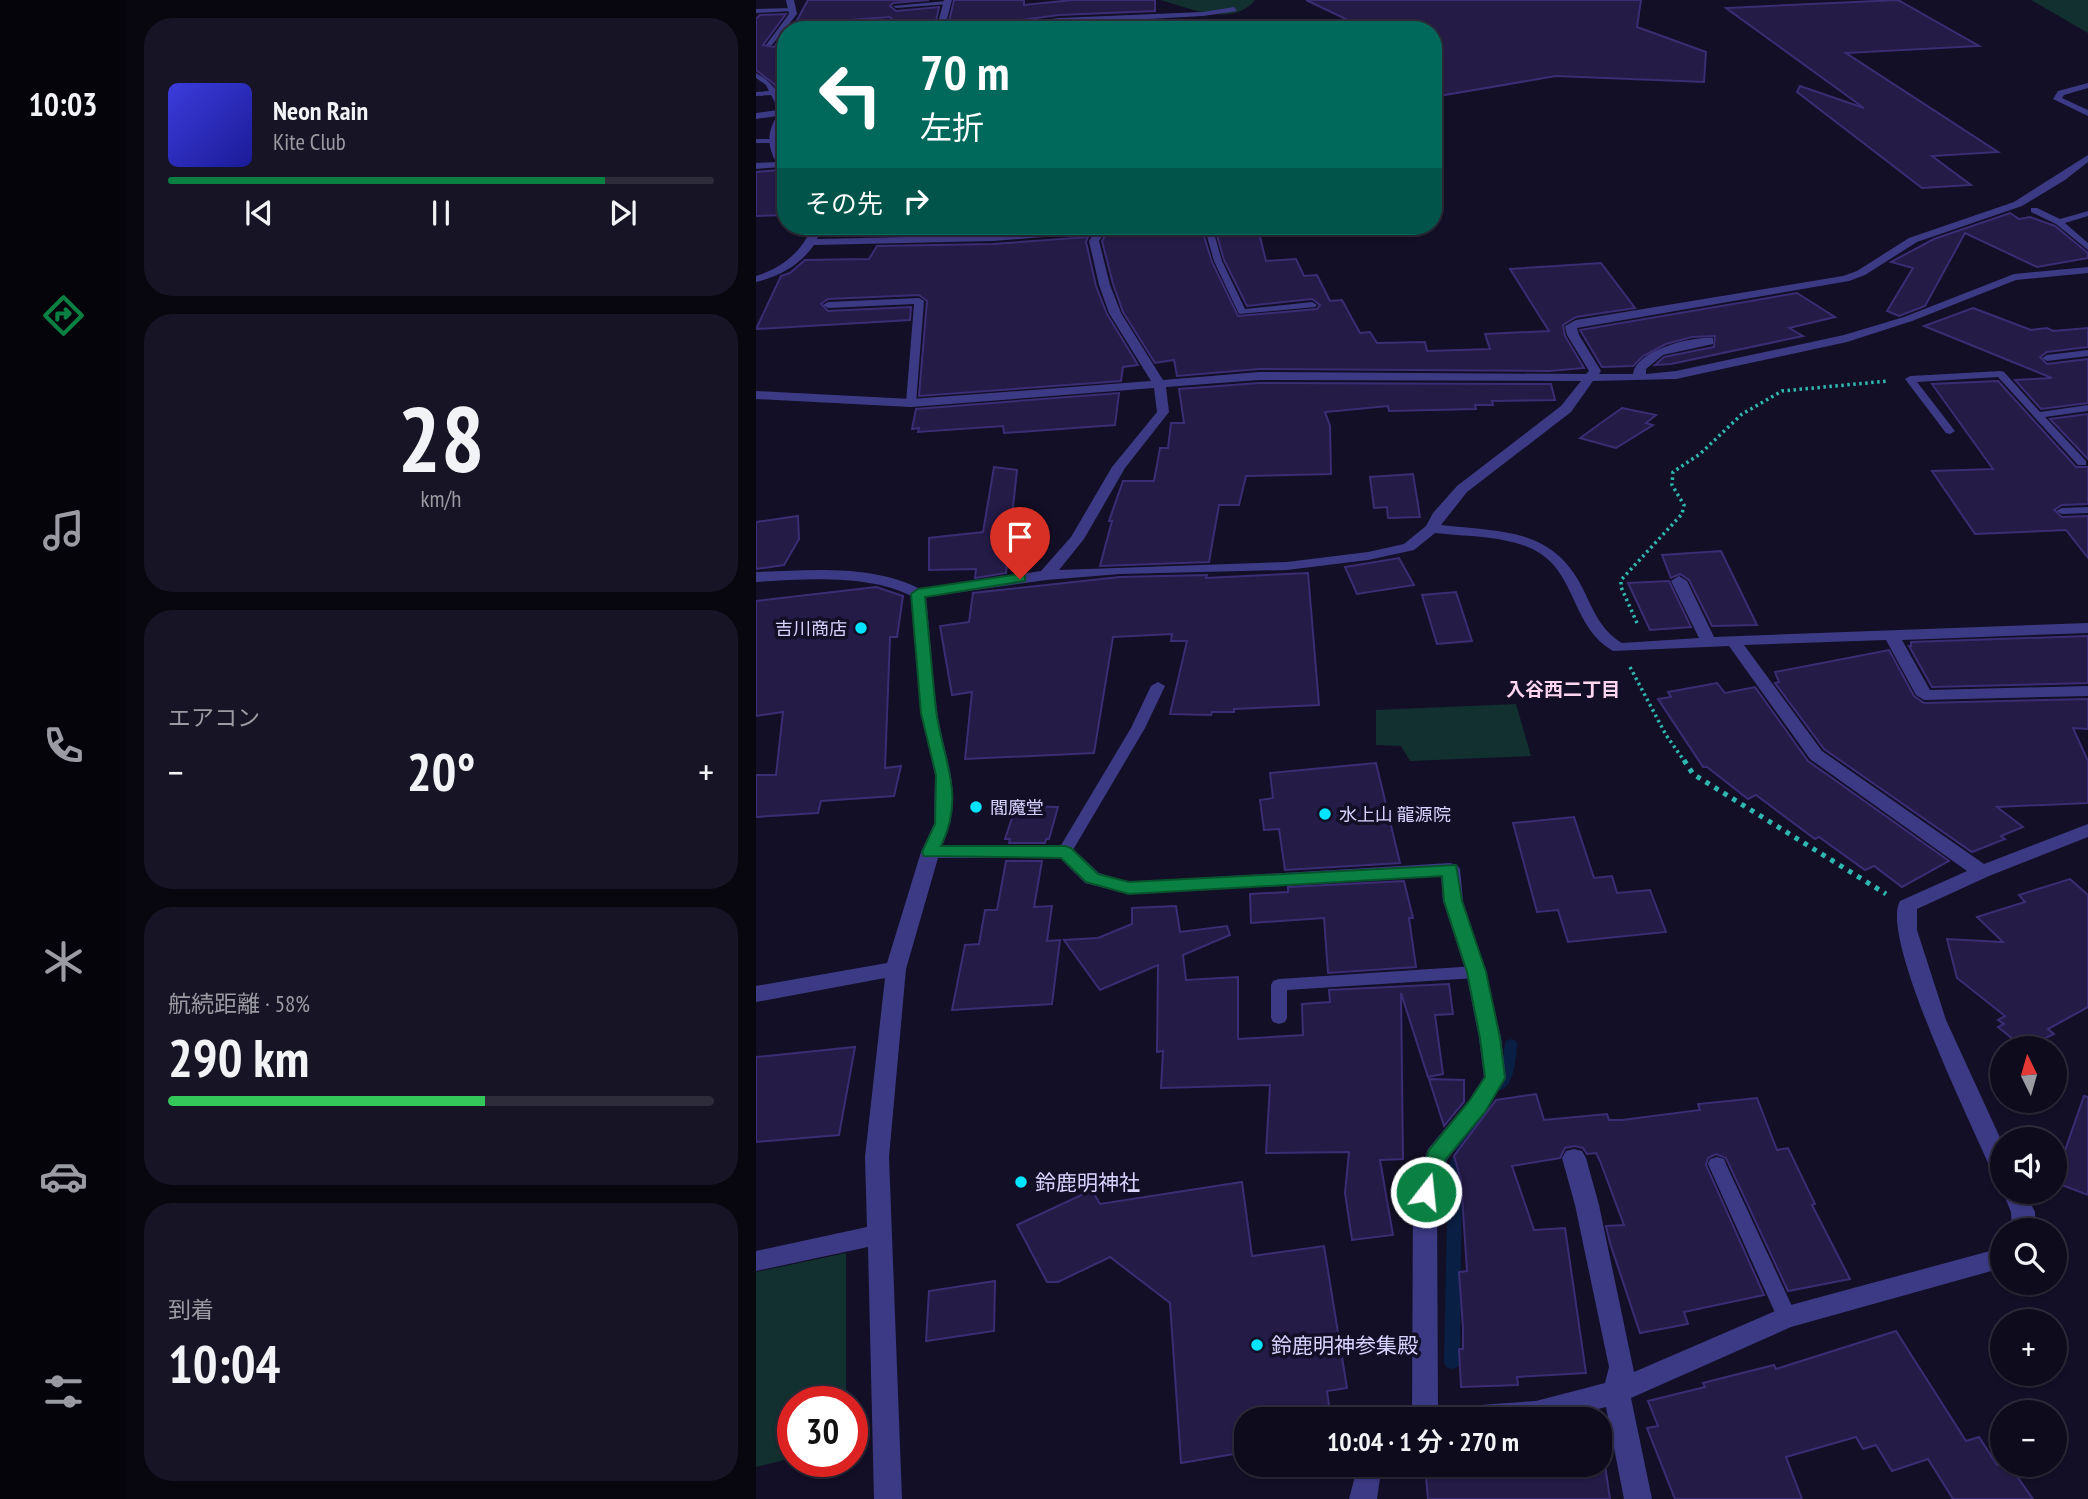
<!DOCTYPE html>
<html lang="ja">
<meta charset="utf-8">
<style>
body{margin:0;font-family:"PT Sans Narrow","Noto Sans JP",sans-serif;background:#171425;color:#f1f3f6;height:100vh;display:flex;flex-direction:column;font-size:26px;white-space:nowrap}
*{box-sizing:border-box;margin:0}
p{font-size:23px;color:#9b9ba3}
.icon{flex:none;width:38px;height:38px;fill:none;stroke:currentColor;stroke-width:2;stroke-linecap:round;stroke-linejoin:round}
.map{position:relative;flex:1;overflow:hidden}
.drawer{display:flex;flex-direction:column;gap:18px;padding:18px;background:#08060f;width:630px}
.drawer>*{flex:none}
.hud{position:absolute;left:21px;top:21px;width:665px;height:214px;border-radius:28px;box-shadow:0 2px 5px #0004,0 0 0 2px #2e2b3b;background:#00695c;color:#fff;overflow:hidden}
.needle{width:46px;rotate:355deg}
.buttons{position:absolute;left:1234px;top:1036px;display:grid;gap:14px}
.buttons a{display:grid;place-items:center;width:77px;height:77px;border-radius:50%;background:#0e0b1c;box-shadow:0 2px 5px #0004,0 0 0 2px #2e2b3b;font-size:35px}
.speed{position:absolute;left:21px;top:1386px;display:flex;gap:14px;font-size:35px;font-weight:700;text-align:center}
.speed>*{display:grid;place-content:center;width:91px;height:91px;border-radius:50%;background:#0e0b1c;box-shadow:0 2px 5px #0004,0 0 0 2px #2e2b3b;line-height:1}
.speed .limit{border:10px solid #d22;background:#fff;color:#111}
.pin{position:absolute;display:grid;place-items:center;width:60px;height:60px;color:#fff;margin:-72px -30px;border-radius:50% 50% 50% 0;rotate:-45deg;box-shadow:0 0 7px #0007}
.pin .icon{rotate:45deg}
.me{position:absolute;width:77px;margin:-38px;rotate:16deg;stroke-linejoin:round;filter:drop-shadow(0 0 5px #0008)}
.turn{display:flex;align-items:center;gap:24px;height:147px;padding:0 28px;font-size:32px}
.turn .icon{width:91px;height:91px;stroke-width:2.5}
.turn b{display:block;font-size:49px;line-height:60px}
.then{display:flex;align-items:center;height:66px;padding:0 28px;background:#0003;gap:14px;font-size:26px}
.big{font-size:52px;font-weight:600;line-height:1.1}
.drawer .tile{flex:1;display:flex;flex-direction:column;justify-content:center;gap:10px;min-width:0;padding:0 24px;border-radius:28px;background:#171425}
.drawer .dial{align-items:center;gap:0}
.dial b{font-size:91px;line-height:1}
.song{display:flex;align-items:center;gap:21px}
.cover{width:84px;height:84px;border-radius:10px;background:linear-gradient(135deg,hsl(240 70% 55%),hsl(240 70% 35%))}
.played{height:7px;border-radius:4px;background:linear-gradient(90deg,#0b8043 80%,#2e2b3b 80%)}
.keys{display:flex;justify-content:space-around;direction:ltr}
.heat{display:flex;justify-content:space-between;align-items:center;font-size:38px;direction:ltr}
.charge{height:10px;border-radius:5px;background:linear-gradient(90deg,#34c759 58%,#2e2b3b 0)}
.trip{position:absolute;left:478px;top:1407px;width:378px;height:70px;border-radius:28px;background:#0e0b1c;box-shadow:0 2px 5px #0004,0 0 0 2px #2e2b3b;font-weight:600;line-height:70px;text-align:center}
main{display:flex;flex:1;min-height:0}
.tabs{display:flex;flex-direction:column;width:126px;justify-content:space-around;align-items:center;background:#06040b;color:#9b9ba3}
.tabs .icon{width:49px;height:49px}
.tabs .selected{color:#0b8043}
.tabs b{font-size:32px;color:#f1f3f6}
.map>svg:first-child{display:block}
</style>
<main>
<nav class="tabs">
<b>10:03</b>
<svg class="icon selected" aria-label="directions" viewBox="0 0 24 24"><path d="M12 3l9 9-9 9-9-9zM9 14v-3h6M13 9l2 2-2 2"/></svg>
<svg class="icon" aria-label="music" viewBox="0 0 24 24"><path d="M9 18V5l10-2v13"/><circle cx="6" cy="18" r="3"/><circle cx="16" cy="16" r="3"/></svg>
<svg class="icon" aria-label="phone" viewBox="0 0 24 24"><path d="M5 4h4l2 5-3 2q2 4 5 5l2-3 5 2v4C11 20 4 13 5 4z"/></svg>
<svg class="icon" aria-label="climate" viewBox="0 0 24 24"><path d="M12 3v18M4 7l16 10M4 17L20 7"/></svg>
<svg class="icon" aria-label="car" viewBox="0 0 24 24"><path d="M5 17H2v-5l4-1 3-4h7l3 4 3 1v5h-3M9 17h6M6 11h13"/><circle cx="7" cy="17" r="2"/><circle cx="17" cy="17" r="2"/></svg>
<svg class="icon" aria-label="filters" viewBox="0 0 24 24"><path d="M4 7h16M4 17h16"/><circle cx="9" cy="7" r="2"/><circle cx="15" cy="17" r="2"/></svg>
</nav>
<section class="drawer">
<div class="tile">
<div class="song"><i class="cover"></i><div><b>Neon Rain</b><p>Kite Club</p></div></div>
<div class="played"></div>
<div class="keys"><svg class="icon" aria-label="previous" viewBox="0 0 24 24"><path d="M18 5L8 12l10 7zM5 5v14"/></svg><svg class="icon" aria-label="pause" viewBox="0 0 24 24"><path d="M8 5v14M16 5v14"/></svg><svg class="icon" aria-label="next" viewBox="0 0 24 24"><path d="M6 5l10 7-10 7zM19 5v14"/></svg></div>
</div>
<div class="tile dial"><b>28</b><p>km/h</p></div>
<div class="tile"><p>エアコン</p>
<div class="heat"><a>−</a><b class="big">20°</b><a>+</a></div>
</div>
<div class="tile"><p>航続距離 · 58%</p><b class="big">290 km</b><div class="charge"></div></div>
<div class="tile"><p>到着</p><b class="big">10:04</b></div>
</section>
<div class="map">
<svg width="1332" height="1499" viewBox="0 0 1332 1499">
<rect width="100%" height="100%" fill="#130f26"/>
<!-- green -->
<g fill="#12302f">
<path d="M404,0H499C476,28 434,8 404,0Z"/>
<path d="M1275,0H1332V33Z"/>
<path d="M760,704L775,756L654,761L645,746L620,745V710Z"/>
<path d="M90,1253V1402H37V1458L0,1467V1272Z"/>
</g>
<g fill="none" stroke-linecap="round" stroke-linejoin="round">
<!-- stream -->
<g fill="#0a1f44" fill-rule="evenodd">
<path d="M755,1039L760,1041L761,1044C760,1059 758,1095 736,1091L734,1087L745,1073L749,1044L750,1041Z"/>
<path d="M725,1107L730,1108L732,1112L706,1167L704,1362L702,1367L696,1369L690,1367L688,1362L692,1167L720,1108Z"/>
</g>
</g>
<!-- building -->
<g fill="#241b47" stroke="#3b2d73" stroke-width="2">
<path d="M52,0H173L137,3L134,6L140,11L183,7L178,30H71L139,23L134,17L39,24Z"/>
<path d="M198,0H268V5L317,0H399V11L303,15L191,30Z"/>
<path d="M550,0H885L881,27L950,52L948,82L800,76L677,97V30H613Z"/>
<path d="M1142,0L1223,46L1090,53L1242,152L1176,156L1215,185L1166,188L1041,92L1044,86L1108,108L970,8Z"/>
<path d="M30,14L7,45L18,47L30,32V106L18,84L0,70V19L4,15Z"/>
<path d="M399,21V24L246,30Z"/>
<path d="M23,170L30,173V215L0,216V172Z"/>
<path d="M1254,213L1263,219L1274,217L1299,226L1332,253V258L1281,267L1209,233L1169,306L1143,316L1131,311L1157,268L1135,262L1178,239Z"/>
<path d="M502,229L510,261L540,259L548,276L561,275L574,301L586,300L604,333L614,332L621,343L669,342L671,351L734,349L729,334L793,331L754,269L845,263L879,308L820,317L807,325L809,336L828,368L793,371L503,369L421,376L418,360L399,363L367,312L357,284L346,241L349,236L446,230L456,262L482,316L561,309L564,305L556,299L491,306L468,260L460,232Z"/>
<path d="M332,237L330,242L340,286L351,314L382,365L367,367L365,381L163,396L171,301L163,295L72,299L65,304L72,311L155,307L154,320L0,329L25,276L34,273L49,260L113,259L121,246L237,244Z"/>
<path d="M1041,293L1079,317L1033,328L1047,336L915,364L899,365L908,357L958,347L959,336L936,337L910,344L887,356L877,366L846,367L824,330Z"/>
<path d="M1217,308L1275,330L1291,328L1297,331L1332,328V347L1291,352L1284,357L1291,364L1332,359V403L1285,409L1259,380L1296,378L1168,326Z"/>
<path d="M1242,381L1320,467H1332V504L1306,505L1298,510L1306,517L1332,516V558L1310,530L1219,534L1176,471L1237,469L1176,384Z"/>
<path d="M503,383L795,384L799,400L736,401L737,405H719L720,409L633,411L632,406L569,412L574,426L575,474L490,476L483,505H463L453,562L344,566L356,521H353L367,481H398L404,448H412L415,423H428L423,389Z"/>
<path d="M363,393L359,425L248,433L247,426L162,432L163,428L156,429L160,409Z"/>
<path d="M866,408L900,415L890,423L897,425L860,448L824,438Z"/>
<path d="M1332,414V459L1294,419Z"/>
<path d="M238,467L261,470L250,573L219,578L220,569L173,570V538L227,532Z"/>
<path d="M657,474L664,517L632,518L631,507L618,508L614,477Z"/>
<path d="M42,516L43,539L28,565L0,569V522Z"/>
<path d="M965,551L1001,625L956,626L933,580L924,574L915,578L906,555Z"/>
<path d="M643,558L658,585L601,594L589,567Z"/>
<path d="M552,573L563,705L478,709V712H456L455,715L414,714L431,641H415L416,634L357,637L338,753L209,759L216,692L196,695L184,626L213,622L217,593L364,577L451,575L450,578Z"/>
<path d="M913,581L935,627L894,630L872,583Z"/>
<path d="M120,587L147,596L141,637H134L129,768L145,766L138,796L65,801L62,813L0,817V775H20L27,712L0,716V601Z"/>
<path d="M700,592L716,641L681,644L666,595Z"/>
<path d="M1332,636V683L1176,687L1153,646H1155V642Z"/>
<path d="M1133,650L1158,696L1168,703L1332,699V729L1317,728L1332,761V803L1241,807L1267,827L1245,836L1249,839L1216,852L1068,749L1019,683L1023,682L1019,672Z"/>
<path d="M961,683L969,693L999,687L1052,761L1193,861L1146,887L1118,866L1109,870L1063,837L1059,839L1000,795L992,799L951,767H947L902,699L915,697L912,692Z"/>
<path d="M620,763L644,863L529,870L523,829L508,830L504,800L517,798L514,773Z"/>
<path d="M260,806L302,807L293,839H290L289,843H253L254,839H249Z"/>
<path d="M818,817L838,878L856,876L861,893L894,890L910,932L812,942L802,910L781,912L757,823Z"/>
<path d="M250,861H286L278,907L296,906L291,941L304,940L296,1004L196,1010L209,945L223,944L229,910H241Z"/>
<path d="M1314,879L1332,895V1007L1292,1029L1298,1034L1268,1048L1242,1027L1248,1024L1242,1020L1249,1016L1201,978L1191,939L1247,942L1221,917L1269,902L1263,895Z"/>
<path d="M648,881L657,918H653L660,967L572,973L568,918L495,923L494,894L532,892V887Z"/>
<path d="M420,906L424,932L471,926L474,935L427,955L430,980L482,977V1039L547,1035L546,1004L574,1002L573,990L693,984L697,1014L679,1015L687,1074L672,1077L645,993L647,1159L624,1160L637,1235L596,1240L589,1193L593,1152L510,1153L514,1085L405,1088L407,1051L401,1052L402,965L344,990L308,940L342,938L376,924V908Z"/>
<path d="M99,1047L83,1135L0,1142V1057Z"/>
<path d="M673,1079L708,1080V1102L688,1126Z"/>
<path d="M780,1094L788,1120L851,1114L853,1120H866L944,1110L942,1104L1001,1098L1021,1150L1032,1148L1059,1204L1056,1205L1094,1279L1032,1291L970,1158L960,1154L952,1158L950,1165L1008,1295L928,1312L932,1324L884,1333L854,1243L850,1226L868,1225L844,1161L840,1153L831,1154L827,1148L819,1146L809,1148L804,1158L756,1166L778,1230L809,1228L830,1373L761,1377L762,1385L705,1387L703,1349H707V1328L703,1272L711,1271L705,1180L698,1156L740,1100Z"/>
<path d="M1328,1096L1332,1097V1195L1298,1182Z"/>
<path d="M486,1182L496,1256L568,1246L591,1388L571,1391L575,1419H490V1452L425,1463L414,1303L354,1257L302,1282H291L261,1225L336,1190L344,1204Z"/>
<path d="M239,1281L238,1331L170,1341L173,1291Z"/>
<path d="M1140,1331L1210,1441L1223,1437L1241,1465H1253L1277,1499H1197L1172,1459L1136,1471L1120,1445L1107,1449L1100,1437L1030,1457L1046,1499H919L891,1428L902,1426L892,1401L949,1387L947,1383L1018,1365L1020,1369Z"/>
<path d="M669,1465H849L854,1499H672Z"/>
</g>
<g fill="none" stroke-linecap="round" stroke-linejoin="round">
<!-- path-far1 -->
<g stroke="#2fb8b0" stroke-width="3.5" stroke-dasharray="2.5 3.5" stroke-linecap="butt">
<path d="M881,623L865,587V580L926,514L928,505L916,485L917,472L944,454L986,414L1026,391L1132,381"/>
<path d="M874,667L910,735L929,762"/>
</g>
<!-- path -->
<path stroke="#2fb8b0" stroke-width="5" stroke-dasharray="4.5 6" stroke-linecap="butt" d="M928,760L937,774L1130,894"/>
<!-- lane -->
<g fill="#3d3a85" fill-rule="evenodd">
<path d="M191,1L193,4L140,8L137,6Z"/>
<path d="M38,8L36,11L0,13V9Z"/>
<path d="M134,20L136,23L26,30L23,28Z"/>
<path d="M0,73C17,82 26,96 29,114H25L15,95L0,96V92L13,91L10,85L0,78Z"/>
<path d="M0,139H16L20,141L16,143H0Z"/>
<path d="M1275,208H1281L1304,219L1332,211V216L1309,223L1332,243V250L1300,224L1275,212Z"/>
<path d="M448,226H456L466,261L489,309L556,302L561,305L559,307L483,314L458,261Z"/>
<path d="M163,298L168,301L160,403L155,406L150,403L158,304L72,308L67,305L72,302Z"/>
<path d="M1332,350V356L1291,361L1286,358L1291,355Z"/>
<path d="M1245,371L1248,372L1284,412L1332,405V411L1289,417L1330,461V465H1322L1242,377L1161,382L1199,431L1194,434L1190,433L1149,379L1154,376Z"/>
<path d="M1332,507V513L1306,514L1300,511L1306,508Z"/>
<path d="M402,682L409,686L389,728L314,855H304L301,852L375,728L395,686Z"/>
<path d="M720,966L726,968L728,972L726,976L720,978L531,990V1018L529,1022L523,1024L517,1022L515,1018V985L517,981L523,979Z"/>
<path d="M961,1157L968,1159L970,1164L1041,1317L1038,1323L1031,1326L1024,1323L1021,1317L952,1164L954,1159Z"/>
</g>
<!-- street -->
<g fill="#3d3a85" fill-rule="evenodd">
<path d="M30,0H38L41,14L16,45H10L33,14Z"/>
<path d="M188,0H196L188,30H180Z"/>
<path d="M478,7L481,11L447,16L194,30L303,18L447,12Z"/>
<path d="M1332,83V88L1308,95L1306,98L1332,110V116L1297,99L1302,91Z"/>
<path d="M30,109L22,141L30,161V171L24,167L0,169V163L20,162C11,146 11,132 21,116L0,119V113Z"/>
<path d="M1332,155V162L1309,180L1266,206L1161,242L1109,275L1093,281L821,328L823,335L845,371L843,374H877C880,350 937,336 957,338V344L907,355L890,369V374L920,371L1088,335L1148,317L1258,274L1332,267V273L1260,280L1156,321L1091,342L920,379L837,381L815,412L711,492L685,525C743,532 796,527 826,587C837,609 844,630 866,643L943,638L915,581L923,576L931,581L958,637L1332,623V633L1146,640L1174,690L1332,686V696L1168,700L1160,695L1130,640L988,645L1066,751L1228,864L1332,824V837L1233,876L1161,909V930L1190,1020L1246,1142V1176L1238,1174L1234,1167C1216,1125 1123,936 1144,901L1211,871L1054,759L973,646L857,651C817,628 820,577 785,554C756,535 712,537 679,533L658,550L612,560L531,570L364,574L290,580L170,597C174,635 176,673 181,710C188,761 210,793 186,846H309L316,848L343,873L373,882L694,863L701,865L704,869L707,901L730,972L745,1038L750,1078L729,1112L691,1160L681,1193L682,1417L686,1410L695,1407L780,1401L849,1383L853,1367L819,1205L806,1158L810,1151L818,1149L826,1151L830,1158L843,1205L878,1372L1031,1306L1234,1251L1246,1245V1268L1035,1327L875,1398L896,1499H868L850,1407L803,1419H656L657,1193L672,1149L713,1100L728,1077L723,1038L710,972L687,901L685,876L373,894L329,883L304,858H182L150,969L133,1157L146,1499H118L112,1247L0,1271V1251L111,1227L109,1157L129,978L0,1002V986L131,963L165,852L178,824L179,775L165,713L155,596C113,574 47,579 0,582V572C52,570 117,564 164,589L285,571L315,537L356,467L401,412L398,388L155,407L0,399V391L155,399L395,381L353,313L343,285L333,241L338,233L237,241L58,245C43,266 24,276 0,282V276C28,267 45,252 57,226H67L61,239L237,235L343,226H386L381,229L349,232L343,241L354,285L365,313L407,380L503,372L830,374L833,371L811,335L809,326L820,320L1087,276L1101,271L1153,238L1258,202ZM503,380L825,381L805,406L701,486L677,513L670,526L648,544L612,552L531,562L303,570L328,539L369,468L413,412L410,387Z"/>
<path d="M1246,1190L1269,1192L1279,1212L1280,1230H1256L1255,1212Z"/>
<path d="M602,1465H631L624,1478L621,1499H593Z"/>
</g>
</g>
<!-- route -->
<path fill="#0b8043" stroke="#07532c" stroke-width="2" d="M264,574L269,576V581L169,597C173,634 176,672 180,710C187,762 210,794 185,846H309L315,848L342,874L373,882L700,865L706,901L730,972L744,1038L749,1078L729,1112L690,1159L677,1199L670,1201L662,1199L659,1192L673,1150L714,1100L729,1077L724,1038L711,972L688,901L686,876L373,894L330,882L305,858L168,856L166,852L179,824L180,775L165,713L155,594L162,589Z"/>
<!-- markers -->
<g fill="#00e5ff" stroke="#130f26" stroke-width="2.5">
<circle cx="105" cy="628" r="7"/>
<circle cx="220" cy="807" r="7"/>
<circle cx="569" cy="814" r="7"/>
<circle cx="265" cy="1182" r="7"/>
<circle cx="501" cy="1345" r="7"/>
</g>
<g text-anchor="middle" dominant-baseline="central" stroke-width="7" stroke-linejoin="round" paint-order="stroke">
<!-- poi labels -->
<g font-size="18" fill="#d9d4ff" stroke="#130f26" text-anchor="start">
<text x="91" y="628" text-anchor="end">吉川商店</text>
<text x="234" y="807">閻魔堂</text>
<text x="583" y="814">水上山 龍源院</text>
</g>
<!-- neighbourhood labels -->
<g font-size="19" font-weight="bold" fill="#ffd6f0" stroke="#130f26">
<text x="807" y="689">入谷西二丁目</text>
</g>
<!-- near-poi labels -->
<g font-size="21" fill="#d9d4ff" stroke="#130f26" text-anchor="start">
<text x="279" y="1182">鈴鹿明神社</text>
<text x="515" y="1345">鈴鹿明神参集殿</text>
</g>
</g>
</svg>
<div class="buttons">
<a><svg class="needle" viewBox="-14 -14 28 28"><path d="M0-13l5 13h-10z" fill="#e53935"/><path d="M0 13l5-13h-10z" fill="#9b9ba3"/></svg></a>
<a><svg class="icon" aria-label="sound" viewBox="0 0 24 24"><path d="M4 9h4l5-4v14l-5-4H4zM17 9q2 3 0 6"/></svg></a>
<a><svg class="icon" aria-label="search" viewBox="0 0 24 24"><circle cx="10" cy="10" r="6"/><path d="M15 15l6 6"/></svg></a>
<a>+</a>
<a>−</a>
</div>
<div class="speed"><div class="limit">30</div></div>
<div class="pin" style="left:264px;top:579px;background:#d93025"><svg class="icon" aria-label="arrive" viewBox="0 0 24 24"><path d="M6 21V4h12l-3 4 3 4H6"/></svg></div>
<svg class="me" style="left:670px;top:1192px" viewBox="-20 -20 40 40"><circle r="17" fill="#0b8043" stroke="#fff" stroke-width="3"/><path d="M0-11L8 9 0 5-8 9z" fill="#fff"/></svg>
<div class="trip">10:04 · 1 分 · 270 m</div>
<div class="hud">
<div class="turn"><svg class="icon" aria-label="left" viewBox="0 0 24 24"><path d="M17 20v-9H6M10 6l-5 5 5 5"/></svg><div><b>70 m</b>左折</div></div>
<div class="then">その先<svg class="icon" aria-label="right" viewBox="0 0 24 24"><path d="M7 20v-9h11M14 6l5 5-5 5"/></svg></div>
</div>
</div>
</main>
